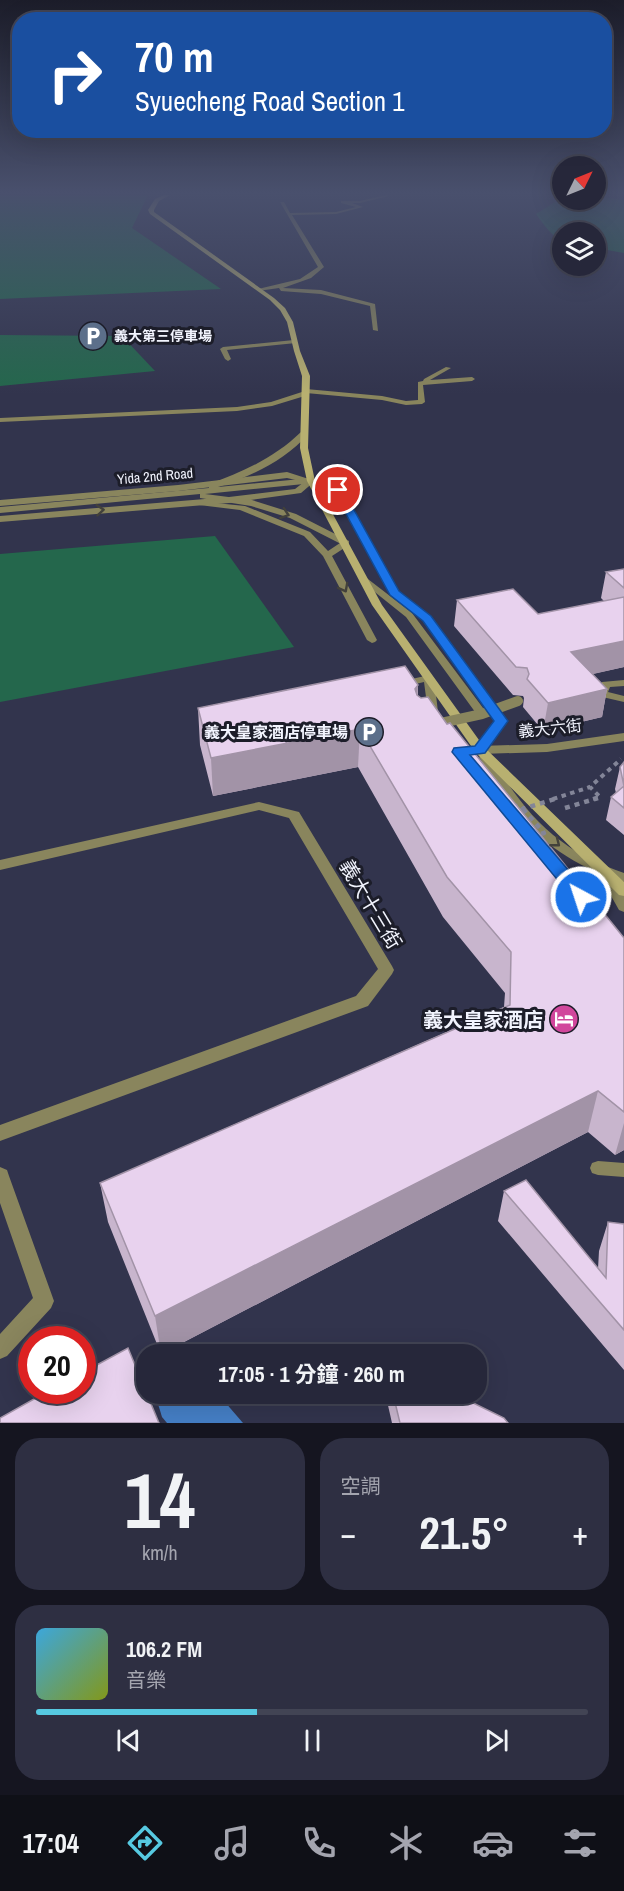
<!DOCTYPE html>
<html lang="zh-TW">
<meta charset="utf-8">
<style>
body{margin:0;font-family:"Archivo Narrow","Noto Sans TC",sans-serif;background:#2e2f42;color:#f1f3f6;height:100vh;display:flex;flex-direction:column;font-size:22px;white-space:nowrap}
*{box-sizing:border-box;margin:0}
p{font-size:20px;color:#a4a5af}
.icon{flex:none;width:33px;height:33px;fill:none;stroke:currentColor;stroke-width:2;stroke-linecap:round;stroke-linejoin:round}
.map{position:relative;height:1423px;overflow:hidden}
.details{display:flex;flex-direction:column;gap:15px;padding:15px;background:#151520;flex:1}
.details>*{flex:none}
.banner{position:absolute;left:12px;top:12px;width:600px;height:126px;border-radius:24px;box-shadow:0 6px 24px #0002,0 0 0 2px #424454;background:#1a4fa0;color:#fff;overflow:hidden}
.needle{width:39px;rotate:47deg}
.fabs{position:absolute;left:552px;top:156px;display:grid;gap:12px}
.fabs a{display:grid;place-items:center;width:54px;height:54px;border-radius:50%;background:#26273a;box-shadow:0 6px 24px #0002,0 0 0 2px #424454;font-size:30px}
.speed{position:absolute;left:18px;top:1326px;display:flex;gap:12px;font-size:30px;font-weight:700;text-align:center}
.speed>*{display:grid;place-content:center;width:78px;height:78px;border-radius:50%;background:#26273a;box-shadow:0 6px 24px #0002,0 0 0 2px #424454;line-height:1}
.speed .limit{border:9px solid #d22;background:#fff;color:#111}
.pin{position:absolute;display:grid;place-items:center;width:51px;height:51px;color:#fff;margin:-26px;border:3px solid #fff;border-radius:50%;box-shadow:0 2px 6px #0007}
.me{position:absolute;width:66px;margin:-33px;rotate:320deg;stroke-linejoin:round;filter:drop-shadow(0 0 4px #0008)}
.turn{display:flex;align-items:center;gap:21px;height:126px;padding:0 24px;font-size:27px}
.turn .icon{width:78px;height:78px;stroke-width:2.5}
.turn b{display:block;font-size:42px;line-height:51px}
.big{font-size:45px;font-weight:700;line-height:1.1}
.details .card{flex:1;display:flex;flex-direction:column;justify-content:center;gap:9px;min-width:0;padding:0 21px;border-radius:24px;background:#2e2f42}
.details .dial{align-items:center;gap:0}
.dial b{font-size:78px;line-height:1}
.song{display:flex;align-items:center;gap:18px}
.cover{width:72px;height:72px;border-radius:9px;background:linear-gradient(135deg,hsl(200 70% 55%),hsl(70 70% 35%))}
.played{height:6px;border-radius:3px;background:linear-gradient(90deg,#56c9e1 40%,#424454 40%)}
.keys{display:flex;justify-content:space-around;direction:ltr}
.heat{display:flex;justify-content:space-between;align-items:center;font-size:33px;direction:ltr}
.details .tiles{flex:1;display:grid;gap:15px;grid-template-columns:1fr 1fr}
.card:last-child{grid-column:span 2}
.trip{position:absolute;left:136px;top:1344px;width:351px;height:60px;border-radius:24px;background:#26273a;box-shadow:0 6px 24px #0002,0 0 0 2px #424454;font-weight:700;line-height:60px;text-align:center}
.menu{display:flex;height:96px;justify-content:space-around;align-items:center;background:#0f1017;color:#a4a5af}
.menu .icon{width:42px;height:42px}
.menu .current{color:#56c9e1}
.menu b{font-size:27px;color:#f1f3f6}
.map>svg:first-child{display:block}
</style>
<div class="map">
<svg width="624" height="1423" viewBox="0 0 624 1423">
<rect width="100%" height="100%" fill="#32344d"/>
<!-- green -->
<g fill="#24674c">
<path d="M0,195H148L132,228L221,289L0,299Z"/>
<path d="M596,196L624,200V253L596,248V232H562V241C551,235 543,224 536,214L555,202L596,200Z"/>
<path d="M0,335L122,336L155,371L0,386Z"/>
<path d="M215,536L294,647L0,702V554Z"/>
</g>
<!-- water -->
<path fill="#457fc6" d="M155,1394H218L243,1423H167L162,1417Z"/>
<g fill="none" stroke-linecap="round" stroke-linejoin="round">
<!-- path-far1 -->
<path stroke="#838598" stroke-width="4" stroke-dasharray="4.5 4.5" stroke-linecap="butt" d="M593,799L600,797L590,787L621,759"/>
<!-- path -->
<path stroke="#838598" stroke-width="4.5" stroke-dasharray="5 5" stroke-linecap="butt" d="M565,808L598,798"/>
<!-- service -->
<g fill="#89855d" fill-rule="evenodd">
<path d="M386,195L389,196L360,203H352L363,207L336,214L292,215L324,267L311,278L283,288L321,290L375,304L378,331L373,330L370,306L321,294L281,291L279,288L258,291V289L300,279L318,267L280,202H284L290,213L336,212L356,207L341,203V201H360Z"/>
<path d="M294,340L296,341V343L227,350L231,359L228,361L225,359L220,349L223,347Z"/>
<path d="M446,367L451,368L430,380L472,377L475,379L472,381L423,385L425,402L422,404L406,405L382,400L306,393L303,391L306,389L382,396L406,401L418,400V382L423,381L424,379Z"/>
<path d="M308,479H314L341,488L398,591L430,616L506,721L484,752H476L475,750L496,721L424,620L391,595L335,492L308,483Z"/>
<path d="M196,501L245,506L310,532L328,551L343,541H349V545L332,556L377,640L375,642L372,643L367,640L323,556L304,536L240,510L199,505L195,503Z"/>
<path d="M364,576L412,613L486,712L487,714L486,716H478L406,617L361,581V577Z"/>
<path d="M429,675L434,678L438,712L440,716L435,719L431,718L428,712L424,682L403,687L398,684L399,682Z"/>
<path d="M624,680V686L610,687L608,692L624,696V702L598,696L597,694L602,682Z"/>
<path d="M485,753L489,755C509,786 530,819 561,841C580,856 602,865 624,873V882L614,879L624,896V912L619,910L602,880L606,876C540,849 516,815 479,757Z"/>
<path d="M598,1161L624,1163V1177L598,1175L592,1173L590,1168L592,1163Z"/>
</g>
<!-- minor -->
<g fill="#89855d" fill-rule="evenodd">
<path d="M305,391H308V395L272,406L237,411L0,422V418L237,407L271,402Z"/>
<path d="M287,472L315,481L301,493L229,503L0,522V516L229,497L295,489L304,482L287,478L178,491L0,506V500L178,485Z"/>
<path d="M624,733V741L547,752L480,754L474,750L480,746L547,744Z"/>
<path d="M259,802L299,812L392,966L394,970L392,974L368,1006L0,1141V1125L356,996L378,969L289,818L259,810L0,870V860Z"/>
<path d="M0,1167L7,1170L9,1176L54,1301L51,1308L7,1356L0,1359V1334L33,1298L0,1203Z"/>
</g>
<!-- tertiary -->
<path fill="#89855d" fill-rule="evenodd" d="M301,432L308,434C285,461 251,476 218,487L311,478L315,481L314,483L205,494L252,500L296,514L349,541V545H343L290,518L251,506L200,498V494L0,513V507L209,488V484C243,472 274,458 301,432Z"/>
<!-- secondary -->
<path fill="#b8b070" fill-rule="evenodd" d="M164,195H170L159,201L154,210V212L274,298L285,308L293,322L300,351L310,376L308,448L315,481L382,605L484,747L624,882V896L619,895L476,753L372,605L307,481L300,448L302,376L294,351L287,322L280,310L270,300L150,214L148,210L155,199Z"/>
<!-- path-bridge-far1 -->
<path stroke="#838598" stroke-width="4" stroke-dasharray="4.5 4.5" stroke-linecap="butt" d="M553,799L590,787"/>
<!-- path-bridge -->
<g stroke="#838598" stroke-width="4.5" stroke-dasharray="5 5" stroke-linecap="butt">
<path d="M513,807L520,805L523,809L558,798"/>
<path d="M523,809L544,833L538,835"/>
</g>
<!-- service-bridge -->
<path stroke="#89855d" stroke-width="10" d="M432,725L482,714L518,701"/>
</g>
<!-- wall -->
<g fill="#c8b5cd">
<path d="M624,569V667L592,674L607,689L602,717L543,731L523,707L524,698L523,696L513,695L454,626L457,600L538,614L604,601L601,598L606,572Z"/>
<path d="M418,685V696L447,724L624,938V1150L615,1155L588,1132L161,1354L108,1222L100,1183L504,1007L505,993L443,917L358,767L213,796L200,745L198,708Z"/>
<path d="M624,762V835L606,820L611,797L616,793L615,789L620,767Z"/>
<path d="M504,1191L598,1269L599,1251L608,1222L624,1224V1370L498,1221Z"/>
<path d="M388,1394H455L508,1423H392L387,1401Z"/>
</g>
<!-- shaded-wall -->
<g fill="#a293a7">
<path d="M624,641V667L567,680L571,652Z"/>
<path d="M418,685L416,722L415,689Z"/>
<path d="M607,689L602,717L543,731L548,703Z"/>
<path d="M360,729L358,767L213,796L211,758Z"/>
<path d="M598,1091L588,1132L161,1354L155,1316Z"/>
<path d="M624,1123V1150L615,1155Z"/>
</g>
<!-- building -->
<g fill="#e8d2ee" stroke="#a293a7" stroke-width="1.5">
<path d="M624,569V588L606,572Z"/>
<path d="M513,589L538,614L624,597V641L571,652L607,689L548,703L527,679L529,674L527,668L516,667L457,600Z"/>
<path d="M405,666L418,685L415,689L417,695L421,698L428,697L447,724L450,723L624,938V1112L598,1091L155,1316L100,1183L510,1005L511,952L447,877L360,729L211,758L198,708Z"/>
<path d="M624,762V808L611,797L624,786L620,767Z"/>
<path d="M526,1180L606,1278L608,1222L624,1224V1330L504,1191Z"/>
<path d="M128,1348L159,1423H0V1418L50,1390H82V1373Z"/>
<path d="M393,1394H455L504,1418L508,1423H400Z"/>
</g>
<!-- one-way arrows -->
<defs><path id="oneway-chevron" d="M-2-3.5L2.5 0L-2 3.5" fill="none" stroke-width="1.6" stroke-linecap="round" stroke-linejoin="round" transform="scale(1.5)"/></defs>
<g stroke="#42413b">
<use href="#oneway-chevron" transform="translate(100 510) rotate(-5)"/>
<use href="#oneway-chevron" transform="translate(285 514) rotate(19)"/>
<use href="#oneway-chevron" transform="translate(344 588) rotate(62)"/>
<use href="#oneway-chevron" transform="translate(556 843) rotate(38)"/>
</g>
<!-- sky -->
<linearGradient id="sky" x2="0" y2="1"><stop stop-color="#1c1d2a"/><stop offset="0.49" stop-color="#49506d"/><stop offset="1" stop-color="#49506d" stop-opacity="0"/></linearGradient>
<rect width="624" height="394" fill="url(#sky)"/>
<!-- route -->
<path fill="#1a73e8" stroke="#114b97" stroke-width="1.5" d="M338,487L343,490L399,591L431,616L508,721L485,753L470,755L587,892L590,897L587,901H575L452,752L454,748L475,746L494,721L423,621L390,595L333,490Z"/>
<!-- icons -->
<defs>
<g id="parking-disc" transform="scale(1.5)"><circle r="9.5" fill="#5c6f8a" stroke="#1c1d29"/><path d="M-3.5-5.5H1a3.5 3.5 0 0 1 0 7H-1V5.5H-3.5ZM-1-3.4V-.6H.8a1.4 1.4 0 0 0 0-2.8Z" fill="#fff"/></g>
<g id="hotel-disc" transform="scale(1.5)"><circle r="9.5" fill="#d1479c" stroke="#1c1d29"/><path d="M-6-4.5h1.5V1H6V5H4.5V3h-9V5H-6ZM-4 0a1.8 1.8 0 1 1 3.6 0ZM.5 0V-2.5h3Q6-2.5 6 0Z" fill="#fff"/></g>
</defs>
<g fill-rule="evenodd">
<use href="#parking-disc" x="93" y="336"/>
<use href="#parking-disc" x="369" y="732"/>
<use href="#hotel-disc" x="564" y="1019"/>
</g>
<g text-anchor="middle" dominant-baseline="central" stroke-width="6" stroke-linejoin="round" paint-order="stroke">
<!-- far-poi labels -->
<g font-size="14" font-weight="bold" fill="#f2f4fe" stroke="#1c1d29" text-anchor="start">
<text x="114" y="336">義大第三停車場</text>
</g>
<!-- far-street labels -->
<g font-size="14" fill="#f2f4fe" stroke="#1c1d29">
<text transform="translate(155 476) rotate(-5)">Yida 2nd Road</text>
</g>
<!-- street labels -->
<g font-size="16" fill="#f2f4fe" stroke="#1c1d29">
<text transform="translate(550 728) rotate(-6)">義大六街</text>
</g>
<!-- poi labels -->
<g font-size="16" font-weight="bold" fill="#f2f4fe" stroke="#1c1d29" text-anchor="end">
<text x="348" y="732">義大皇家酒店停車場</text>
</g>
<!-- near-street labels -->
<g font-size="20" fill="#f2f4fe" stroke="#1c1d29">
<text transform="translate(371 904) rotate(59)">義大十三街</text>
</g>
<!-- near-poi labels -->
<g font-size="20" font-weight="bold" fill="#f2f4fe" stroke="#1c1d29" text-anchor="end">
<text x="543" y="1019">義大皇家酒店</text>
</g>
</g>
</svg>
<div class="fabs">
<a><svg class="needle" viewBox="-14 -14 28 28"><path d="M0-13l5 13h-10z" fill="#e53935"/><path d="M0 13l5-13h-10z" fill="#a4a5af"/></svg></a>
<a><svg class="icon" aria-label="layers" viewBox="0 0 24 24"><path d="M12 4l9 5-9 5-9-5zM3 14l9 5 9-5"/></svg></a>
</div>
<div class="speed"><div class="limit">20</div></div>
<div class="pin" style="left:338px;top:490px;background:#d93025"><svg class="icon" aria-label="arrive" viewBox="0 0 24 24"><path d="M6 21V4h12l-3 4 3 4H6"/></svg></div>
<svg class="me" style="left:581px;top:897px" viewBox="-20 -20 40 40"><circle r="17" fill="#1a73e8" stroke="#fff" stroke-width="3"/><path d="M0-11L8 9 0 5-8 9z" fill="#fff"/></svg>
<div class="trip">17:05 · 1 分鐘 · 260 m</div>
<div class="banner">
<div class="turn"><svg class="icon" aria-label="right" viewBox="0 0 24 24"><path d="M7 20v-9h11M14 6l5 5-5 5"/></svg><div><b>70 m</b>Syuecheng Road Section 1</div></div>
</div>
</div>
<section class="details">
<div class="tiles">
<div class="card dial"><b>14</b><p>km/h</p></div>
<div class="card"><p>空調</p>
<div class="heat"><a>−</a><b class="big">21.5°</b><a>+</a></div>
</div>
<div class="card">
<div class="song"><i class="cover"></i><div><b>106.2 FM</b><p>音樂</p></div></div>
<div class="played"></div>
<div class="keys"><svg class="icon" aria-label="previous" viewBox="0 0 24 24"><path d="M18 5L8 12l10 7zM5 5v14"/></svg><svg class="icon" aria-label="pause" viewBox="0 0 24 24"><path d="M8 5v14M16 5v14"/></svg><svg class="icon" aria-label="next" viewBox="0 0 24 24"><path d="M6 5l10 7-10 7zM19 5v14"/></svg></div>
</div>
</div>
</section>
<nav class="menu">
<b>17:04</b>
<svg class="icon current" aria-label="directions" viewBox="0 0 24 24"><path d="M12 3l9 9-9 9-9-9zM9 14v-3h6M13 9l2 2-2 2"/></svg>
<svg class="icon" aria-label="music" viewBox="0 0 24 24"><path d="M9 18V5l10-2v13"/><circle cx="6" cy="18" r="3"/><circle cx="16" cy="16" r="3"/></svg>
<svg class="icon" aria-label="phone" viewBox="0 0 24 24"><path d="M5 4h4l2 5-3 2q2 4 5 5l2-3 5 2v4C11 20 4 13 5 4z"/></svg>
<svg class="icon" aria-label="climate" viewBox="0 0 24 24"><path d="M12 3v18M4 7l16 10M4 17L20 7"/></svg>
<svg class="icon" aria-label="car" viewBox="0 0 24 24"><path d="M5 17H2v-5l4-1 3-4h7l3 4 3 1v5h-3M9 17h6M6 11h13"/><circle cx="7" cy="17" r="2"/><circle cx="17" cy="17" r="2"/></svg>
<svg class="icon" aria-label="filters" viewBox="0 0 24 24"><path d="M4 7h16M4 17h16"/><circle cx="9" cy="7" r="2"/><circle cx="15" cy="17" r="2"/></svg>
</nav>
